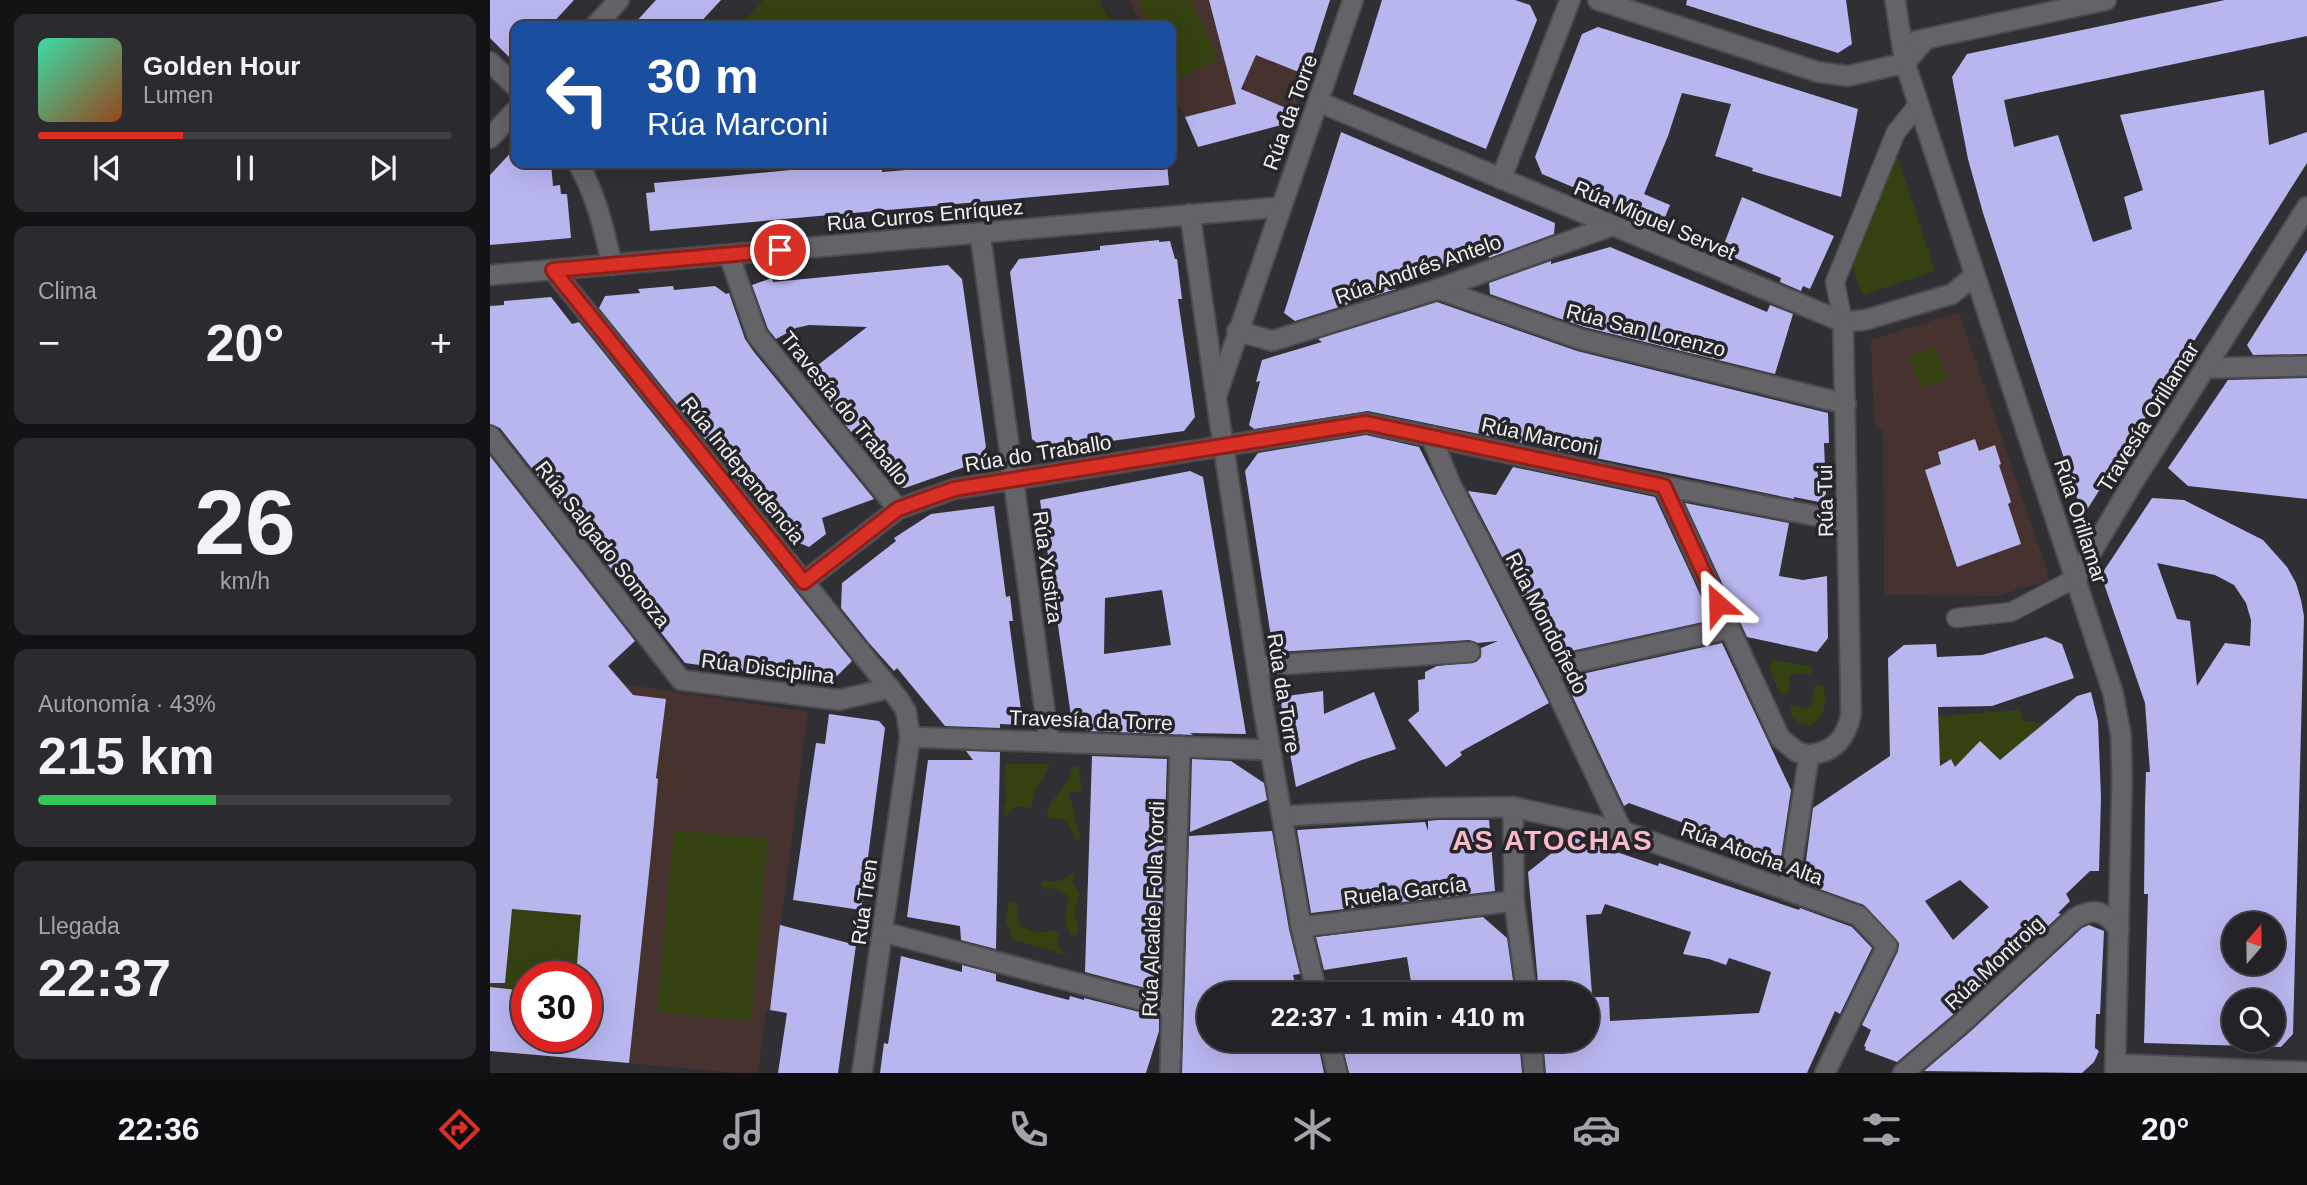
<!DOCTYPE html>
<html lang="es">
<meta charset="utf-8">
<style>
body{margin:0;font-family:Helvetica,sans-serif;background:#2b2b2f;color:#f1f3f6;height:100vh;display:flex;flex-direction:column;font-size:26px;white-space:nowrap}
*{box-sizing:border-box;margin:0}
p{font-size:23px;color:#a3a4a7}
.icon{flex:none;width:38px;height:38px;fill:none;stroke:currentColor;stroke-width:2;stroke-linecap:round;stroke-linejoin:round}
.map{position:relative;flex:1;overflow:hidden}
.side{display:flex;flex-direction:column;gap:14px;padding:14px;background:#131315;width:490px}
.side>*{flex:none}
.hud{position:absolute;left:21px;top:21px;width:665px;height:147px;border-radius:14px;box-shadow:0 7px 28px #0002,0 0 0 2px #404044;background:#1a4fa0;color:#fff;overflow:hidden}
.needle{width:46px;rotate:20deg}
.buttons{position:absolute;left:1732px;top:912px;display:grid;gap:14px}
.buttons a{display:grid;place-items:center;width:63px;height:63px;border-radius:50%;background:#232327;box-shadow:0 7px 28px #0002,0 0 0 2px #404044;font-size:35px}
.speed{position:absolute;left:21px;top:961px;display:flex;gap:14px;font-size:35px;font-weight:700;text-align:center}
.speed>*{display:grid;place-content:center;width:91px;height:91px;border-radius:50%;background:#232327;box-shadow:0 7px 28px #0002,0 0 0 2px #404044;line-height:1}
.speed .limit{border:10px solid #d22;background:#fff;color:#111}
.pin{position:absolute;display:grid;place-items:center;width:60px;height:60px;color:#fff;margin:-30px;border:4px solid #fff;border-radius:50%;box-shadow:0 2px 7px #0007}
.me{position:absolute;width:77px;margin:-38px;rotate:335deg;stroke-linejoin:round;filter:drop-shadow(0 0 5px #0008)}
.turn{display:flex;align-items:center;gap:24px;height:147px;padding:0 21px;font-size:32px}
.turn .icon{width:91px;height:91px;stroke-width:2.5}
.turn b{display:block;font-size:49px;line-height:60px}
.big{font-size:52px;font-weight:700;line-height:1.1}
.side .card{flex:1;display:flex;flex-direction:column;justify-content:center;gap:10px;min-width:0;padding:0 24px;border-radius:14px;background:#2b2b2f}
.side .dial{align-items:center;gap:0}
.dial b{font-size:91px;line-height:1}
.song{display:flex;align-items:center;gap:21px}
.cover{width:84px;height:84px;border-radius:10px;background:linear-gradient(135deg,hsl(160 70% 55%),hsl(20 70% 35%))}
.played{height:7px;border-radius:4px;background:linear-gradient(90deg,#d93025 35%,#404044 35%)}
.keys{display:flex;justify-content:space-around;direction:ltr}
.heat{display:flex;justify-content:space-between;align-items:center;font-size:38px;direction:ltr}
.charge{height:10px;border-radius:5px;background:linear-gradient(90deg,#34c759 43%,#404044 0)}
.trip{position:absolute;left:707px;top:982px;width:402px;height:70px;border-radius:35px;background:#232327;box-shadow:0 7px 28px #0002,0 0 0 2px #404044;font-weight:700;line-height:70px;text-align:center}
.tabs{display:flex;height:112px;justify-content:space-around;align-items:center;background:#0e0e10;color:#a3a4a7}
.tabs .icon{width:49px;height:49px}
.tabs .current{color:#d93025}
.tabs b{font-size:32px;color:#f1f3f6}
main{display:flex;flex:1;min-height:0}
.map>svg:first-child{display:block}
</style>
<main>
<section class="side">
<div class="card">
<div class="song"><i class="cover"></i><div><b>Golden Hour</b><p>Lumen</p></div></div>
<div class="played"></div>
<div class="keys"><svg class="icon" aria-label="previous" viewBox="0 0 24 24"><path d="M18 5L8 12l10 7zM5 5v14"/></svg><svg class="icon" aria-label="pause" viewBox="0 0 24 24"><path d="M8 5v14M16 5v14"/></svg><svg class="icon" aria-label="next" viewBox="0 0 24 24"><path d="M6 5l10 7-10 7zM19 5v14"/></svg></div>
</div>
<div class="card"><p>Clima</p>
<div class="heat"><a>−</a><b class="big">20°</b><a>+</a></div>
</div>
<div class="card dial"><b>26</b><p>km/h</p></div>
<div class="card"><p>Autonomía · 43%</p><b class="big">215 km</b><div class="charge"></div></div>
<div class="card"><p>Llegada</p><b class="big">22:37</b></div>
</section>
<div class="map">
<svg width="1817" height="1073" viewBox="0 0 1817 1073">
<rect width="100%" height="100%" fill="#2f2f34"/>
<!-- education -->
<g fill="#46322e" fill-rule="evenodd">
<path d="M639,0H840L805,110L799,114L791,125L708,147L681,88V26H652Z"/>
<path d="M1469,312L1560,579L1508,596L1394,595L1393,431L1384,424L1381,340Z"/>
<path d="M0,664L318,712L280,1010H276L268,1073H246L0,1051ZM37,976H96V1036H37Z"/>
</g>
<!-- green -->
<g fill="#334210">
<path d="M273,0H609L623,26H249Z"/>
<path d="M648,0H700L729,59L686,79L681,69V26H660Z"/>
<path d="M1406,152L1445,271L1373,295L1362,267Z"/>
<path d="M1445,347L1457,379L1431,388L1419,356Z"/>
<path d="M1282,660L1320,666L1323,671L1321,674H1302L1299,679V692L1294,695C1286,690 1283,676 1279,667Z"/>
<path d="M1328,684L1333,686C1337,700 1335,720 1320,726C1309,724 1300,720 1300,707L1307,705L1316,708L1321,705L1324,687Z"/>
<path d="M1530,710L1534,721L1556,724L1478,794L1461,760H1450L1448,716Z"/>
<path d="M516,764H560L554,778L544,792L541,808L526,806L515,817L514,805L517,800L514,782Z"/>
<path d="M586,766L589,769L592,792H581L579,796C585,809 584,823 591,836L589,839L586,840C581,834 582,824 574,820C568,817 564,820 557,817C558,797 580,787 582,767Z"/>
<path d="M184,830L278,839L261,1021L167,1012Z"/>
<path d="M583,873L585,876L582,882L590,893C589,898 585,906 585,912C584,923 592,925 586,936L580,935L575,918L578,901L576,894L562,888L553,889L551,881H571Z"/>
<path d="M519,900L526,903L529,924C540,931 551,935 563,930L569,934L567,944L577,955L523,940L516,921Z"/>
<path d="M22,909L91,915L86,976H37V991L15,989Z"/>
</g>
<!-- building -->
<g fill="#b8b6ef" fill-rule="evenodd">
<path d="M0,0H84L60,26H26V64L0,38Z"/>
<path d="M166,0H231L207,26H142Z"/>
<path d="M719,0H840L816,75L766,55L751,89L803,111L787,118L791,125L708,147L695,117L746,104Z"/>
<path d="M892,0H1025L1040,5L1047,20L996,149L863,94Z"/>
<path d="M1197,0H1356L1362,44L1348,53L1196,5Z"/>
<path d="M1735,0H1817V36L1514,100L1524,147L1568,135L1603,242L1642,229L1634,197L1653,190L1630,115L1774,90L1779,145L1817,132V163L1593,516L1493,213L1478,159L1462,77L1477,54Z"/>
<path d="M1108,27L1368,109L1351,197L1262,171L1263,168L1225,156L1241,104L1192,93L1178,136L1154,194L1180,205L1172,225L1052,174L1045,157L1092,34Z"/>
<path d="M851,132L1065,223L1064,234L999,258L998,253L896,286L906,289L805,321L794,313Z"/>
<path d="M26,147V163H61L63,186L70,185L71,194H77L81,238L0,245V175Z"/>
<path d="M375,163H391L392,172L441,168L440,163H677L679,185L160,231L156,193L165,192L164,183Z"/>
<path d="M1252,197L1344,236L1320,289L1313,286L1311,291L1290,282L1291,278L1231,252Z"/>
<path d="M669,240V242L680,241L685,259H687L692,299H688L705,417L694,431L556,450L542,439L520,272L529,259L610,250V246Z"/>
<path d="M1120,247L1277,312L1280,305L1303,314L1285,374L1094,327L1000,294L999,283L1061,261V264Z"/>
<path d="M1817,250V354L1763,355L1757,345Z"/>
<path d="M458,265L472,279L496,447L486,463L415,488L406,487L315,375L377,327L319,325L306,328L286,339L278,329L262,285L282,278L283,282Z"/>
<path d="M183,286L184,290L225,286L236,294L239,293L255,339L264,352L384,499L332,518L336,534L319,547L293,536L109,308L115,296L150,293L148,289Z"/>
<path d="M61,297L82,324L89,322L362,661L340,683L195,663L10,428L0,424V306L14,305V301Z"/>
<path d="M947,302L1087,351L1338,413L1339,443H1334L1336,494L1329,502L1304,497V499L878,411L764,429L759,425L770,381L766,382L772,360L832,342L828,339Z"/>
<path d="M1817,378V499L1698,486L1678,468L1738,380Z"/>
<path d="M876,435L929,447L1059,703L970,752L972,755L956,767L918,720L929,711L928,680L935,679V672L947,666L986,662L991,657V648L1008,641L988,643L979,640L787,652L783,650L755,471L768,453Z"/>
<path d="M1485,439L1489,451L1505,445L1511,464L1509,465L1521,502L1518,504L1531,544L1467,567L1435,470L1451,464L1448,452Z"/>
<path d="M0,456L145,641L118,666L143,695L176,699L166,778L168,779L161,854L139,1063L0,1051V987L37,991V1036H96V976H86L91,915L22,909L15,983H0Z"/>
<path d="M1023,467L1165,497L1222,620L1063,655L978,491L1006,495Z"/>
<path d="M700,471L713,477L756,734L700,733L703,735L597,731L581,716L550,500ZM672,590L681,645L614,654L615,598Z"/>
<path d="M1662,498L1694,500L1773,540L1797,567L1806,583L1811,600L1814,616L1803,1034L1791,1047L1654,1043L1658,894H1654L1655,806L1656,772H1660L1655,703L1611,575ZM1667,563L1725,575L1744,585L1756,603L1761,620L1760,646L1735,643L1707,686L1700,621L1687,619ZM1745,924H1783V962H1745ZM1745,1001H1783V1040H1745Z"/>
<path d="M1195,503L1299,523L1289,576L1313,580L1337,576L1338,638L1327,652L1257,637Z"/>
<path d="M504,506L516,597L520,596L523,621H519L533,725L510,724V728L455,726L407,668L404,671L379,643L351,608L352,583L406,541L404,538L441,514Z"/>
<path d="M1556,637L1572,644L1584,678L1502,706L1448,707L1450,766L1461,759L1465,767L1490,741L1510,760L1587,696L1601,692L1608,721L1611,797L1609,871H1600L1576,894L1580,901L1568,913L1571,914L1465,1013L1407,1062L1375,1050L1376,1047L1374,1046L1381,1030L1372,1025L1408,951L1409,943L1374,905L1313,883L1323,808L1400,756L1398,658L1414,645L1446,644L1447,657L1492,655ZM1470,880L1499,907L1463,940L1435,901Z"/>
<path d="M1232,643L1301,790L1291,857L1275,852L1274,855L1253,849L1254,846L1232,837L1139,803L1134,806L1074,678Z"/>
<path d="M833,691L834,714L884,692L906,749L869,761L806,787L790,697Z"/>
<path d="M339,714L389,721L395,728L371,910L303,900L326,743L335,744Z"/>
<path d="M476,751L510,752L506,949L471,940L470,926L417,917L438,760H483Z"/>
<path d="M602,756L677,759L670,992L595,972Z"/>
<path d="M702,759L741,761L774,783L777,800L700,832Z"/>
<path d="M948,820H999L1005,891L821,913L807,830L935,822L938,831V821Z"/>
<path d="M782,831L799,929L810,974L803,975L808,994H719V1040H827L834,1073H692L699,836Z"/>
<path d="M1082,837L1168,866L1169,863L1309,910L1310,908L1362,927L1382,948L1350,1014L1345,1011L1317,1073H1056L1053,1040H1097V997H1119L1120,1021L1269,1013L1281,972L1239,958L1236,965L1219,959L1193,954L1201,932L1115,904L1111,914L1096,915L1102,994H1049L1038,872Z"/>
<path d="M993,917L1017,938L1025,994H934L933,980L921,982L917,957L834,970L826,937Z"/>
<path d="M290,925L366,945L348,1073H288L297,1013L280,1010Z"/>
<path d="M1599,925L1614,931L1610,1014H1606L1605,1048L1609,1051L1604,1062L1592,1073L1434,1071L1481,1031L1592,928Z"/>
<path d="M411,956L472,972V965L506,974V981L551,993L579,1000L580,996L594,1000V998L669,1017V1031L656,1073H390L394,1043L398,1044Z"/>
<path d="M851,1040H1029L1032,1073H859Z"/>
</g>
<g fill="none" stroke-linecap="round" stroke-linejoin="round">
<!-- pedestrian casing -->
<g stroke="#4b4b4f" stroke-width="21">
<g id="pedestrian">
<path d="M1353,322L1345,282L1406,132L1428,105"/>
<path d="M1466,618L1521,612L1586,578"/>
</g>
</g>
<!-- minor casing -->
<g stroke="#4b4b4f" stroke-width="23">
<g id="minor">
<path d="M1108,0L1328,72L1358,76L1415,63L1436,39"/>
<path d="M1405,0L1415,63L1623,693L1631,736L1632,781L1625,1073"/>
<path d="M105,26L129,0"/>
<path d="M1426,41L1616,0"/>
<path d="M0,62L26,87"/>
<path d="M829,102L1353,322L1375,320L1462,294L1485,275"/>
<path d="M0,138L26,110"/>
<path d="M88,163C106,195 114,229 122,265"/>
<path d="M1011,179L1080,0"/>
<path d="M700,214L725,390"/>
<path d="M490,233L559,742"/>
<path d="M239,255L267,335L408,509"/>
<path d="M63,270L409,700L416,711L420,737L372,1073"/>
<path d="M0,275L791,207"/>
<path d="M948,289L1090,339L1356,404"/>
<path d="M747,331L782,341L948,289L1121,226"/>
<path d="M1716,368L1817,366"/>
<path d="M0,436L191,680L349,700L400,688"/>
<path d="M941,436L961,485L1056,669L1132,831"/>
<path d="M1174,486L1290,738L1307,752L1319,755"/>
<path d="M1586,578L1642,484L1817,207"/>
<path d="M314,582L408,509L464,489L876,423L1174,486L1357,522"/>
<path d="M767,666L980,652"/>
<path d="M1056,669L1228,631"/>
<path d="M420,737L780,750"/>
<path d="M1023,807L1024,901L1037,994"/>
<path d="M793,816L943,808L1023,807L1132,831L1369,916L1397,946L1335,1073"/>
<path d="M1298,891L1319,755C1344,752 1356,739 1361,714L1353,322"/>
<path d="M811,927L1024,901"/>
<path d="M393,932L682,1008"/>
<path d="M827,994L811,927L774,713L726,397L863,0"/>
<path d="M839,1040L847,1073"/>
<path d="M1041,1040L1044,1073"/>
<path d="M1626,1064L1817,1072"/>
<path d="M680,1073L690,746"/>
<path d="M1413,1073L1473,1022L1585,918C1605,907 1615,911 1629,929"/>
</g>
</g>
<!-- pedestrian -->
<use href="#pedestrian" stroke="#636368" stroke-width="18"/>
<!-- minor -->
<use href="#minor" stroke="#636368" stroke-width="19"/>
</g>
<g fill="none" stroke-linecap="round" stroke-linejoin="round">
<!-- route casing -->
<g stroke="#8d1f18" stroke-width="18">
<path id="route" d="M290,250L63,270L314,582L408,509L464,489L876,423L1174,486L1228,604"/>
</g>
<!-- route -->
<use href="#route" stroke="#d93025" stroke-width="12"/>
</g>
<g text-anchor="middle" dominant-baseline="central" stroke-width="7" stroke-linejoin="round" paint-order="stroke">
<!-- street labels -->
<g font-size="21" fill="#efeff2" stroke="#26262a">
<text transform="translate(800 112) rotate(-70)">Rúa da Torre</text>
<text transform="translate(435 215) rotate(-5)">Rúa Curros Enríquez</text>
<text transform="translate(1165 220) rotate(23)">Rúa Miguel Servet</text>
<text transform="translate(928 269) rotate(-19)">Rúa Andrés Antelo</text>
<text transform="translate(1156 330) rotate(14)">Rúa San Lorenzo</text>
<text transform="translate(355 408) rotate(51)">Travesía do Traballo</text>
<text transform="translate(1658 417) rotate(-58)">Travesía Orillamar</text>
<text transform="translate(1050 436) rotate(12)">Rúa Marconi</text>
<text transform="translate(548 453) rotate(-9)">Rúa do Traballo</text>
<text transform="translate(253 470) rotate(51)">Rúa Independencia</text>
<text transform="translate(1335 501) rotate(-91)">Rúa Tui</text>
<text transform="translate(1591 521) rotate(72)">Rúa Orillamar</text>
<text transform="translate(113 544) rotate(52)">Rúa Salgado Somoza</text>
<text transform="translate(558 567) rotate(82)">Rúa Xustiza</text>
<text transform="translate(1057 623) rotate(63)">Rúa Mondoñedo</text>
<text transform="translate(278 668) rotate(7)">Rúa Disciplina</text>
<text transform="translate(794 693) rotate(81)">Rúa da Torre</text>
<text transform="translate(601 720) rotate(2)">Travesía da Torre</text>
<text transform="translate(1262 853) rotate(20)">Rúa Atocha Alta</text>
<text transform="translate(915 891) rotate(-7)">Ruela García</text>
<text transform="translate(374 902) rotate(-82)">Rúa Tren</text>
<text transform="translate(663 909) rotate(-88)">Rúa Alcalde Folla Yordi</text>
<text transform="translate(1504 963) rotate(-43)">Rúa Montroig</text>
</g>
<!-- district labels -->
<g font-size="28" font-weight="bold" letter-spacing="2" fill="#fbb9cc" stroke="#26262a">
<text x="1063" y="840">AS ATOCHAS</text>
</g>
</g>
</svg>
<div class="buttons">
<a><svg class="needle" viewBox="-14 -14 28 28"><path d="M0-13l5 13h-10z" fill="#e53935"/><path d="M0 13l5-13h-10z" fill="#a3a4a7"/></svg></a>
<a><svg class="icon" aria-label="search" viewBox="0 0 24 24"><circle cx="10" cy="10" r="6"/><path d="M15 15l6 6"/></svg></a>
</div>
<div class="speed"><div class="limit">30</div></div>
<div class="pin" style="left:290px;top:250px;background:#d93025"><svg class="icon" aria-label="arrive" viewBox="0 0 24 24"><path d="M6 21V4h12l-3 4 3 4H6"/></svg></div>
<svg class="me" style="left:1228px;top:604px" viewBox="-20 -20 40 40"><path d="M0-17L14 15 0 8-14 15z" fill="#d93025" stroke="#fff" stroke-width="4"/></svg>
<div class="trip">22:37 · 1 min · 410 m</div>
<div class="hud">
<div class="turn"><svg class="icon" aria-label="left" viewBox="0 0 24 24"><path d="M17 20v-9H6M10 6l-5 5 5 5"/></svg><div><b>30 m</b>Rúa Marconi</div></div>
</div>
</div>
</main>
<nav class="tabs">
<b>22:36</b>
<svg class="icon current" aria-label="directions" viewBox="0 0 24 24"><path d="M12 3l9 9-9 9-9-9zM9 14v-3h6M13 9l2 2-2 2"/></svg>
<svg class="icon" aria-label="music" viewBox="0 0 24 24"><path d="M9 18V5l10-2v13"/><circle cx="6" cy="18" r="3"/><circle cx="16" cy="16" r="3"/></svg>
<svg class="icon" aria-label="phone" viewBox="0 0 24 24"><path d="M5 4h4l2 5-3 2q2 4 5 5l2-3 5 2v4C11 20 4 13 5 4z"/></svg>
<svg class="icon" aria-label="climate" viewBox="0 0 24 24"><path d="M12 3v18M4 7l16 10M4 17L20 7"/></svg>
<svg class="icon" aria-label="car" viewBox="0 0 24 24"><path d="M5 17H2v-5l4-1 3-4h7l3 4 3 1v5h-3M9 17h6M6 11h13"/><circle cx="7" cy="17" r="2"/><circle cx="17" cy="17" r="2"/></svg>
<svg class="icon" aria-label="filters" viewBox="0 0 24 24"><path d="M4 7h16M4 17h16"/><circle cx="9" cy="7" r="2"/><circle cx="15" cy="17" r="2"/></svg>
<b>20°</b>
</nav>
